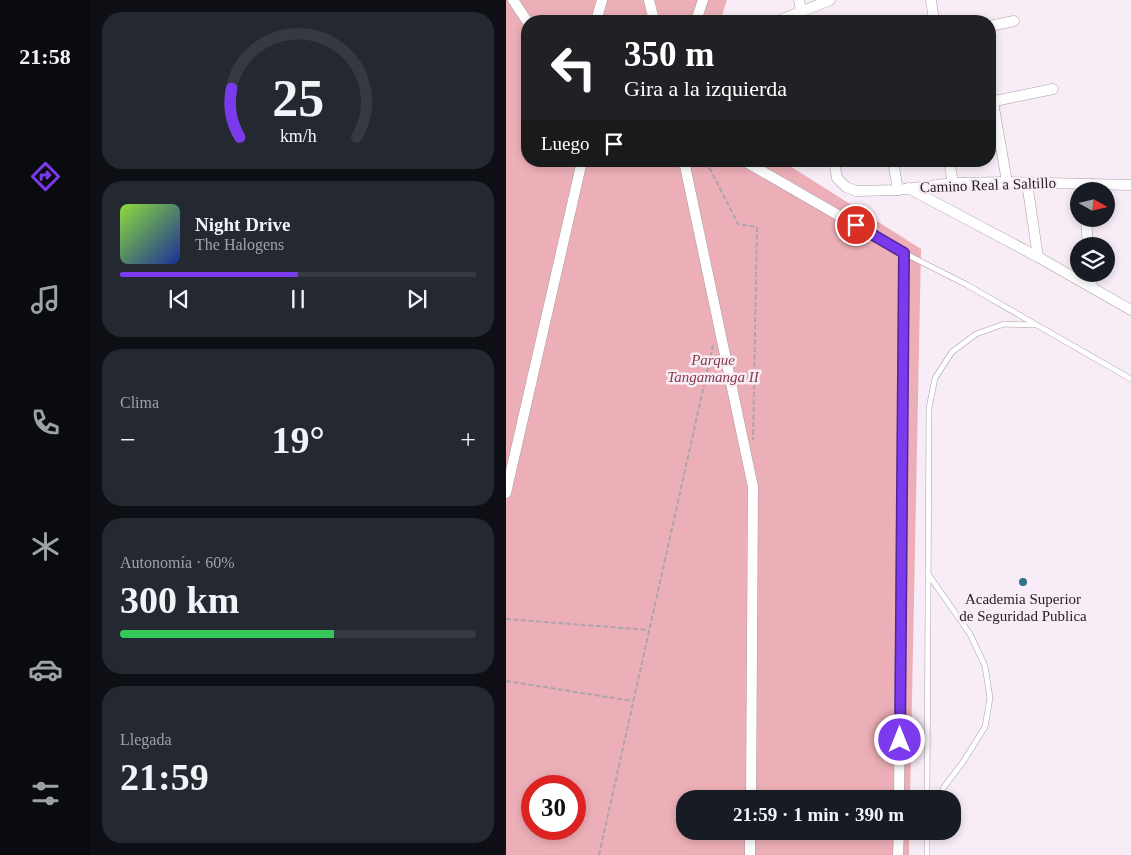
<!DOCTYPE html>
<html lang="es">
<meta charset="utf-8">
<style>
body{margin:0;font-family:"Times New Roman",serif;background:#242831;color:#f1f3f6;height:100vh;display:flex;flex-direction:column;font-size:19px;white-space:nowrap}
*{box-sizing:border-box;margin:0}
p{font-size:16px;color:#9ea1a6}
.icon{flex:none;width:28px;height:28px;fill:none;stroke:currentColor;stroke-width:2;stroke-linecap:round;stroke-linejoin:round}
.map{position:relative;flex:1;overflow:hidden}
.details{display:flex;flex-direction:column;gap:12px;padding:12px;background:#0d0f14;width:416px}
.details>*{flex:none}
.guide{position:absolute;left:15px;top:15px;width:475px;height:152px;border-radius:20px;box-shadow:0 2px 8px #0003;background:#202124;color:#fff;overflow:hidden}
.needle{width:32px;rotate:98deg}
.buttons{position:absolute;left:564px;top:182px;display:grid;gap:10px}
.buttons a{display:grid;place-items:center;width:45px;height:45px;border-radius:50%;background:#171b24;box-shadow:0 2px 8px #0003;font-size:25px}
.speed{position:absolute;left:15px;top:775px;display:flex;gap:10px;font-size:25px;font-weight:700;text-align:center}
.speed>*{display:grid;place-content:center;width:65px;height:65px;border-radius:50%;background:#171b24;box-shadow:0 2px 8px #0003;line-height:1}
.speed .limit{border:8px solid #d22;background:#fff;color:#111}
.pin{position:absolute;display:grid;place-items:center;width:42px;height:42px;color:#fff;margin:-21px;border:2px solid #fff;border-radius:50%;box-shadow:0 1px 5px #0007}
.me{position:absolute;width:55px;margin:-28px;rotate:0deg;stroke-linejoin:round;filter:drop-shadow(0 0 4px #0008)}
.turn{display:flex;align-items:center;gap:18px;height:105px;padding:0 20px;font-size:22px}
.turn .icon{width:65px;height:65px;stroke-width:2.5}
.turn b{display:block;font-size:35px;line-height:42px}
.then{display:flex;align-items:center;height:48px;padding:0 20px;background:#0003;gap:10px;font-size:19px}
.big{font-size:38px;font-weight:700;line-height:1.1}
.details .card{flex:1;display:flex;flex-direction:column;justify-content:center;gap:8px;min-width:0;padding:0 18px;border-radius:20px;background:#242831}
.details .dial{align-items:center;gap:0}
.dial svg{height:130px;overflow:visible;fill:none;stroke:#363941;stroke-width:7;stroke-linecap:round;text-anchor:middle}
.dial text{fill:#f1f3f6;stroke:none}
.song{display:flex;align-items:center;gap:15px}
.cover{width:60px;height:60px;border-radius:8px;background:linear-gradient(135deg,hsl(90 70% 55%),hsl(230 70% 35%))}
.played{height:5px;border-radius:2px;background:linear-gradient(90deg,#7c3aed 50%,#363941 50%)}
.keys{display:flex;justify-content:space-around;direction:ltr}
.heat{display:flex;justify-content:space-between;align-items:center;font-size:28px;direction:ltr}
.charge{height:8px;border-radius:4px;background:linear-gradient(90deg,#34c759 60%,#363941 0)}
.trip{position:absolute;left:170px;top:790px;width:285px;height:50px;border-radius:20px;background:#171b24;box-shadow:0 2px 8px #0003;font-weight:700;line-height:50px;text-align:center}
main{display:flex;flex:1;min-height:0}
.menu{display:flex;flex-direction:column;width:90px;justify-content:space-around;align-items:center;background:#090b0e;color:#9ea1a6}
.menu .icon{width:35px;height:35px}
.menu .current{color:#7c3aed}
.menu b{font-size:22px;color:#f1f3f6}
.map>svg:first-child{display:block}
</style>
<main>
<nav class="menu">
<b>21:58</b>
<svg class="icon current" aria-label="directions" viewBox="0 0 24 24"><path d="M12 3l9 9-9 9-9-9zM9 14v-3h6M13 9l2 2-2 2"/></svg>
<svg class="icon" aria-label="music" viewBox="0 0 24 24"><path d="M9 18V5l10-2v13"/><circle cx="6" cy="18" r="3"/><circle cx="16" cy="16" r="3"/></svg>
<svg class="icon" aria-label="phone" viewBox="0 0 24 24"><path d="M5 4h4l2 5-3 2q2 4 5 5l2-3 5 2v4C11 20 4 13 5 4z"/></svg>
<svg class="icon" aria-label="climate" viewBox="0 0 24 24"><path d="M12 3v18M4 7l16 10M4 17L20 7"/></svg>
<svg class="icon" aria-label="car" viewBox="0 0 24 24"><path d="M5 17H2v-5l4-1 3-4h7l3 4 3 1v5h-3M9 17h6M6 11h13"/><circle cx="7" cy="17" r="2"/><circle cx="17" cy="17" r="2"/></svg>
<svg class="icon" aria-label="filters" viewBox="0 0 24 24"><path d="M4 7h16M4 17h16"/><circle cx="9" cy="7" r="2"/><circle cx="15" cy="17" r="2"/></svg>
</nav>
<section class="details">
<div class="card dial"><svg viewBox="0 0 100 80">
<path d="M14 69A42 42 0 1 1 86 69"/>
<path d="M14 69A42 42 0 0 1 9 39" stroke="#7c3aed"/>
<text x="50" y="56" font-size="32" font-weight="700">25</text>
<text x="50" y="72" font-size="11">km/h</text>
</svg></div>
<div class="card">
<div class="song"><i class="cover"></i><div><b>Night Drive</b><p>The Halogens</p></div></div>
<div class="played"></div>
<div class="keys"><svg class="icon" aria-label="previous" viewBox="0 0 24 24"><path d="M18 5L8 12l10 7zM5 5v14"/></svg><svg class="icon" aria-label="pause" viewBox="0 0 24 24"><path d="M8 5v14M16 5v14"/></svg><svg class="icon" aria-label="next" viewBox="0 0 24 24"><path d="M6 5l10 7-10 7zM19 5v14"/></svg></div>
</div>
<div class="card"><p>Clima</p>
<div class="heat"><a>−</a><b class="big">19°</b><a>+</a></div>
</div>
<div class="card"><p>Autonomía · 60%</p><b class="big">300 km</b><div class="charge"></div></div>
<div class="card"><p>Llegada</p><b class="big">21:59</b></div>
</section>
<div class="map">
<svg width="625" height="855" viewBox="0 0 625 855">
<rect width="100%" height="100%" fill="#f8edf7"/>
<!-- forest -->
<path fill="#edafb7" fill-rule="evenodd" d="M0,0H221L214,21H21V161H276L415,249L404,799H179V831H403V855H0ZM26,786H69V829H26Z"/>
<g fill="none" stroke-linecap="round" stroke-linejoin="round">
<!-- service casing -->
<g stroke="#a89ea7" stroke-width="6">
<g id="service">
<path d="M398,253L461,285L625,379"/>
<path d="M422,574L464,634L479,666L484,698L479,727L457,762L438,787L433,799"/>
<path d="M421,799L423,408L429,378L446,352L470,334L498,324L529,325"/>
<path d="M421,831V855"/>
</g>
</g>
<!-- minor casing -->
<g stroke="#a89ea7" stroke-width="11">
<g id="minor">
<path d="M7,0L21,21"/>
<path d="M143,0L148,21"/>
<path d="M293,0L297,21"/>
<path d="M425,0L428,21"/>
<path d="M90,21L96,0"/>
<path d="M190,21L197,0"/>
<path d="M272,21L324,0"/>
<path d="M484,26L508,21"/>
<path d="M484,102L547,89"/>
<path d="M487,102L501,182"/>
<path d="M178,161L247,487L245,799"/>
<path d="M238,161L398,253L393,799"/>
<path d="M328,161L331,178L340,187L350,191L392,190L447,183L501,182L625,185"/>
<path d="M387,161L392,190"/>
<path d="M443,161L447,183"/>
<path d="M521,183L532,257"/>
<path d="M402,188L532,257L625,310"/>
<path d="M580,219L582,246"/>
<path d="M585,274L586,287"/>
<path d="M0,493L76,161"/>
<path d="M244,855V831"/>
<path d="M392,855L393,831"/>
</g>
</g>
<!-- path -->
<g stroke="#ada4ac" stroke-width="2" stroke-dasharray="5 2.5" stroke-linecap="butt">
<path d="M200,161L232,224L251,227L247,440"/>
<path d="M0,619L143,630"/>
<path d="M0,681L127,701"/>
<path d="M93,855L207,345"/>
</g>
<!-- service -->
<use href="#service" stroke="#fff" stroke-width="5"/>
<!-- minor -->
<use href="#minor" stroke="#fff" stroke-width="10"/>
</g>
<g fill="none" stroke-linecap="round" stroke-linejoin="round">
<!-- route casing -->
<g stroke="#51269a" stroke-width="12">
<path id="route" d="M350,225L398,253L394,740"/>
</g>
<!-- route -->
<use href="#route" stroke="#7c3aed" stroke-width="9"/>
</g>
<!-- markers -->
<circle fill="#357288" stroke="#f8edf7" stroke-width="2" cx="517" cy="582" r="5"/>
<g text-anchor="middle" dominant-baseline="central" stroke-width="5" stroke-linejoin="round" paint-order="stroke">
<!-- street labels -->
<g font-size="15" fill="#252124" stroke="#f8edf7">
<text transform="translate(482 185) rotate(-2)">Camino Real a Saltillo</text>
</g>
<!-- park labels -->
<g font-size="15" font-style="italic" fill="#853b49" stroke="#f8edf7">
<text x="207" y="360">Parque<tspan x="207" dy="17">Tangamanga II</tspan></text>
</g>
<!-- poi labels -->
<g font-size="15" fill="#252124" stroke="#f8edf7">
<text x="517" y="599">Academia Superior<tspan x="517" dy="17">de Seguridad Publica</tspan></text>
</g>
</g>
</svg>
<div class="buttons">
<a><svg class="needle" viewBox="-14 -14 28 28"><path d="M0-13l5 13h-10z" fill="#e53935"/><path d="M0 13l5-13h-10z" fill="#9ea1a6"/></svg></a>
<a><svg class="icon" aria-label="layers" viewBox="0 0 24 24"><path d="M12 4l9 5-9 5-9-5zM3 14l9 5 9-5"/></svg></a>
</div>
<div class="speed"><div class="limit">30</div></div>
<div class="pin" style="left:350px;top:225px;background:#d93025"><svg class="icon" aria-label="arrive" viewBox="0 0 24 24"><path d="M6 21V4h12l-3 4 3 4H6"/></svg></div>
<svg class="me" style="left:394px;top:740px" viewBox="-20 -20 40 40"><circle r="17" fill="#7c3aed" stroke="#fff" stroke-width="3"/><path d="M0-11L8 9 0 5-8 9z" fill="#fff"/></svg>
<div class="trip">21:59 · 1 min · 390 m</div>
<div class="guide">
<div class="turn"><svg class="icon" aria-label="left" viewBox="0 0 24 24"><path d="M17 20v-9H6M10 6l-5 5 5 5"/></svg><div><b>350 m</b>Gira a la izquierda</div></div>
<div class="then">Luego<svg class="icon" aria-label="arrive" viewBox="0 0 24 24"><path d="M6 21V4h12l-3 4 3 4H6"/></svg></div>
</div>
</div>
</main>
